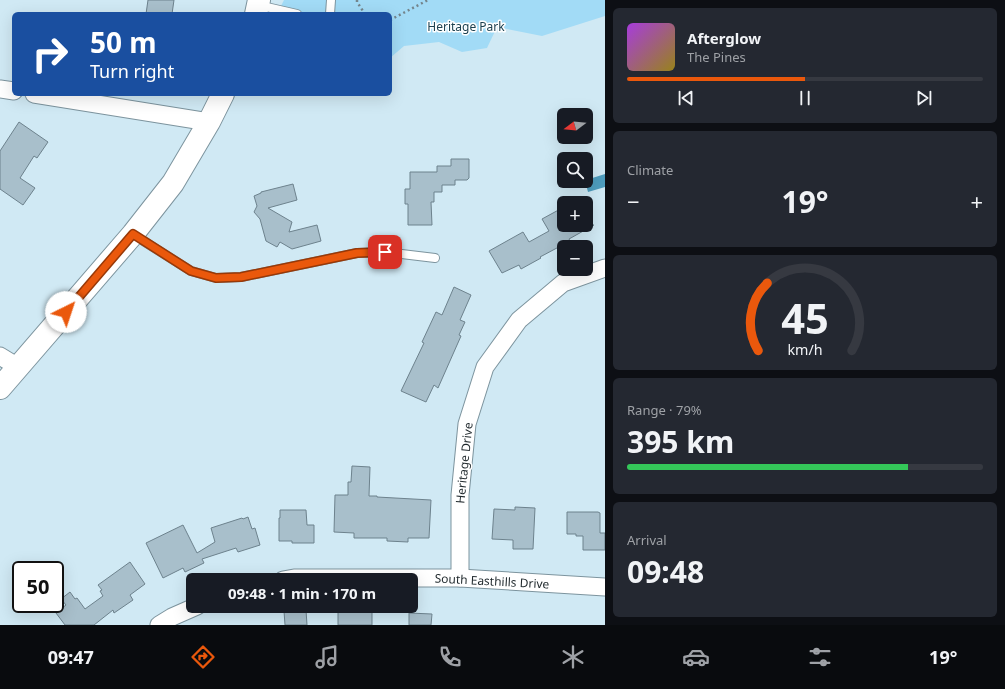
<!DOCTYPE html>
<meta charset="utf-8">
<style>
body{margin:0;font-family:"Noto Sans",sans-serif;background:#242831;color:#f1f3f6;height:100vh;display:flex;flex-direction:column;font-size:15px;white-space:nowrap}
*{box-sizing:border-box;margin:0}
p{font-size:13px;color:#9ea1a6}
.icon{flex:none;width:22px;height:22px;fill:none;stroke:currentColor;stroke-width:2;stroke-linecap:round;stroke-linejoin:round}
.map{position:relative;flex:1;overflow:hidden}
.panel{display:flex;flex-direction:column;gap:8px;padding:8px;background:#0d0f14;width:400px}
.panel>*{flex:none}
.top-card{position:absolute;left:12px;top:12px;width:380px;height:84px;border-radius:6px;box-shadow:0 4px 16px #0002;background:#1a4fa0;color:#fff;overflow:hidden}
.needle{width:26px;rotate:254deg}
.controls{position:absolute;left:557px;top:108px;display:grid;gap:8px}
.controls a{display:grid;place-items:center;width:36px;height:36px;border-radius:6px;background:#171b24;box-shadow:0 4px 16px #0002;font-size:20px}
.speed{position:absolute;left:12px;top:561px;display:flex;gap:8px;font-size:20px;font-weight:700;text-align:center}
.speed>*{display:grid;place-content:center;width:52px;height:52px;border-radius:50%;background:#171b24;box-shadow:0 4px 16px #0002;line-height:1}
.speed .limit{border:2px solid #111;border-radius:6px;background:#fff;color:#111}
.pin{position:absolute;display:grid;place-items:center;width:34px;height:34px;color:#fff;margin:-17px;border-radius:8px;box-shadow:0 2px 6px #0006}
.me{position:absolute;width:44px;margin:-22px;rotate:41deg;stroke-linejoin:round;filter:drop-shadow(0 0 3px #0008)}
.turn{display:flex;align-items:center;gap:14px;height:84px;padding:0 12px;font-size:18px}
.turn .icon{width:52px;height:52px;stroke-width:2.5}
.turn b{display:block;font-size:28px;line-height:34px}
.big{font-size:30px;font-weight:700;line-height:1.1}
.panel .widget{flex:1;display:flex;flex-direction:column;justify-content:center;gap:6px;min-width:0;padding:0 14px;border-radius:6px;background:#242831}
.panel .dial{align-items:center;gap:0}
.dial svg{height:104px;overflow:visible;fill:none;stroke:#363941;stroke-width:7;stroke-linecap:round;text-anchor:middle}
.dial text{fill:#f1f3f6;stroke:none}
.song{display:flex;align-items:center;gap:12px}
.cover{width:48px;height:48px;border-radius:6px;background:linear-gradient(135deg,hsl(280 70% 55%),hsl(50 70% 35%))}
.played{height:4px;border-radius:2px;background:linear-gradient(90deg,#ea580c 50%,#363941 50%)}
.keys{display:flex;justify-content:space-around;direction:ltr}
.heat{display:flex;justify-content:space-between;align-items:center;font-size:22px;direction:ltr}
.charge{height:6px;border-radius:3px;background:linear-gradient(90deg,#34c759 79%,#363941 0)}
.trip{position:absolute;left:186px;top:573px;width:232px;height:40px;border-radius:6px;background:#171b24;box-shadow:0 4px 16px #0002;font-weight:700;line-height:40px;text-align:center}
.menu{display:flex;height:64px;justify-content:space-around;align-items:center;background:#090b0e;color:#9ea1a6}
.menu .icon{width:28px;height:28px}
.menu .active{color:#ea580c}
.menu b{font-size:18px;color:#f1f3f6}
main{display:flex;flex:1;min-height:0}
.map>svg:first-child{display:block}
</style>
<main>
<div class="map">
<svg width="605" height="625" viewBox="0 0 605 625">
<rect width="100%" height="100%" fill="#d0e9f4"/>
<!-- green -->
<path fill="#a2dbf6" d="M284,0H605V16L542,36L497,27L487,48L462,52L439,42L404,46L390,58V14H277Z"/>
<!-- water -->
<path fill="#4e9dbe" d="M605,174V187L588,192L585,181L586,180Z"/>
<!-- building -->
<g fill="#a8bfcb" stroke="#6d828d">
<path d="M148,0H174L172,14H146Z"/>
<path d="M19,122L48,142L37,158L34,156L20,178L35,188L23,205L0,189V151Z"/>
<path d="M451,159H469V178L467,180H455V185H442V192H434V202H431L432,225H408V204H405V189H410V172H437V166H451Z"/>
<path d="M293,184L297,200L268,208L292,222L289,232L317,225L321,241L292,249L280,242L277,247L266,241L260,219L254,212L257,206L254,196L261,193V192Z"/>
<path d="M564,207V225H594L569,239L570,241L540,257L541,258L521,269L519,265L502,273L489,251L523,232L529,242L549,231L542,219Z"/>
<path d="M454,287L471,295L460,320L465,322L459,335L461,336L438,388L434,385L426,402L401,391L424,343L422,342L436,312L442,315Z"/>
<path d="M352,466L370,467L369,496H377V497L431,500L429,538H408V542L387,541V538H354V533L334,532L335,495H348V482H351Z"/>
<path d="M515,507L535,508L533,549H513V540L492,539L494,509L515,510Z"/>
<path d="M280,510H306L307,525H314V543H292V541H279V518H280Z"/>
<path d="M567,512H598L600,513V533H605V550H583V536H576V534H567Z"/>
<path d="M248,517L252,529L255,528L260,545L238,552L236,548L202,559L204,563L185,572L183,568L163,578L146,543L183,525L197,553L215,542L211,528L242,518L243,519Z"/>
<path d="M130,562L145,584L130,595L133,600L114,613L113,610L94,625H65L56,613L66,605L61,599L70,592L75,599L77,598L85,609L103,596L100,591L102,590L98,585Z"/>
<path d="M306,610L307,625H285L284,611Z"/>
<path d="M338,610L372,611V625H338Z"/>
<path d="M409,613L432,614L431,625H409Z"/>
</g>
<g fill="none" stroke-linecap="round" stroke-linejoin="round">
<!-- service casing -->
<g stroke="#7d949e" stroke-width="10">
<g id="service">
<path d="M258,5L297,14"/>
<path d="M330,14L331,0"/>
<path d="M134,235L191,271L216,278L241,277L357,253L385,252L435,258"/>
</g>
</g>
<!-- minor casing -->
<g stroke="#7d949e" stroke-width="19">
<g id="minor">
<path d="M0,89L14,91"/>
<path d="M34,94L209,122"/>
<path d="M0,356L18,367"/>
<path d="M460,578V495L467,424L485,367L519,320L563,283L605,268"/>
<path d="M283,580L294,578H460L605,587"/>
<path d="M159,625L172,617L197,606"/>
</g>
</g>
<!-- secondary casing -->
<g stroke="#7d949e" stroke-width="24">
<g id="secondary">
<path d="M256,14L259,0"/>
<path d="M0,388L133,234L173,183L209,122L223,94"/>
</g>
</g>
<!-- path -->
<g stroke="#74858c" stroke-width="2.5" stroke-dasharray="2 3" stroke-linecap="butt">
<path d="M357,0V2L365,14"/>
<path d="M390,20L428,0"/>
</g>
<!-- service -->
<use href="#service" stroke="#fff" stroke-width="8"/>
<!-- minor -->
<use href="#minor" stroke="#fff" stroke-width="17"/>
<!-- secondary -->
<use href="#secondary" stroke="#fff" stroke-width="22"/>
</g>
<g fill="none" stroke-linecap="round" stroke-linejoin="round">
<!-- route casing -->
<g stroke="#983908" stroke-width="10">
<path id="route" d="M66,312L133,234L191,271L216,278L241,277L357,253L385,252"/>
</g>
<!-- route -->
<use href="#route" stroke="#ea580c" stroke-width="7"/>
</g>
<g text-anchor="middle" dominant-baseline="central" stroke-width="3" stroke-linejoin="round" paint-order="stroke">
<!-- park labels -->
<g font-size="12" fill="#1d4150" stroke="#fff">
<text x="466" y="26">Heritage Park</text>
</g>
<!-- street labels -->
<g font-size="12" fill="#1f282c" stroke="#fff">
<text transform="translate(464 463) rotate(-84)">Heritage Drive</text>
<text transform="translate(492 581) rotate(3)">South Easthills Drive</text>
</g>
</g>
</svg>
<div class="controls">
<a><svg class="needle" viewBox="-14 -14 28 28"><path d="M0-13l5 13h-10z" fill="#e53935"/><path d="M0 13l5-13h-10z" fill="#9ea1a6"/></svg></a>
<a><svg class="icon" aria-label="search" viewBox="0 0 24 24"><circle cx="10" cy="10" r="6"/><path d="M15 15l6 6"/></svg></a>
<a>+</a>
<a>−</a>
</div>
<div class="speed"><div class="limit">50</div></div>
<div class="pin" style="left:385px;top:252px;background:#d93025"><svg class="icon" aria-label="arrive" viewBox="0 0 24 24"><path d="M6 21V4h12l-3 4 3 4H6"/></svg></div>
<svg class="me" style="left:66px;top:312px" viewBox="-20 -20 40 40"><circle r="19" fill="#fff"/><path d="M0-13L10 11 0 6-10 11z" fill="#ea580c"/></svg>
<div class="trip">09:48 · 1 min · 170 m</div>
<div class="top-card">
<div class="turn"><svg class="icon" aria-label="right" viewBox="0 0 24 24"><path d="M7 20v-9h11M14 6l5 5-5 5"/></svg><div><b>50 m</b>Turn right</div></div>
</div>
</div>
<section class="panel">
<div class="widget">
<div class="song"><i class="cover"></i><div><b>Afterglow</b><p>The Pines</p></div></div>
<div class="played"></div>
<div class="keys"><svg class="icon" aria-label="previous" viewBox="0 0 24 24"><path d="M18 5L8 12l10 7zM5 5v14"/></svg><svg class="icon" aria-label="pause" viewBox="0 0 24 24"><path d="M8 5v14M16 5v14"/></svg><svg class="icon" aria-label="next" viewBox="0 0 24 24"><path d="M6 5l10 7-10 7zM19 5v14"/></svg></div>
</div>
<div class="widget"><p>Climate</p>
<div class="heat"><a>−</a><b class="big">19°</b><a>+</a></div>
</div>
<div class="widget dial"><svg viewBox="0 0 100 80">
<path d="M14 69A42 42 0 1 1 86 69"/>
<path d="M14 69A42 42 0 0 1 21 17" stroke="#ea580c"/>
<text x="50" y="56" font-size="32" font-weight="700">45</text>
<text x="50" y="72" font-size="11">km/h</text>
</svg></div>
<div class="widget"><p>Range · 79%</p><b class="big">395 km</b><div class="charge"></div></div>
<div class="widget"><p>Arrival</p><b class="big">09:48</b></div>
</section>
</main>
<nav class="menu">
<b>09:47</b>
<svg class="icon active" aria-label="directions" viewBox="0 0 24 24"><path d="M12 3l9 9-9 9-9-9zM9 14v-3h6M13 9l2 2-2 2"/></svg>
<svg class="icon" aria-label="music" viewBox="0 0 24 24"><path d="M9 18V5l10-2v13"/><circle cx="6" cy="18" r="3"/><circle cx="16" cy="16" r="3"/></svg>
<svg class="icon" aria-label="phone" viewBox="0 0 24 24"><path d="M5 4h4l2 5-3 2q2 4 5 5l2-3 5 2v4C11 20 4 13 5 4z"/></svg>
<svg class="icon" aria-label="climate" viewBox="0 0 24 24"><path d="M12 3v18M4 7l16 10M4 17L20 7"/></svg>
<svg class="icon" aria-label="car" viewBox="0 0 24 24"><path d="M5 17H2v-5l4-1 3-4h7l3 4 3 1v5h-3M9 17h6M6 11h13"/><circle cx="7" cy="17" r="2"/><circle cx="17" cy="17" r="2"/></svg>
<svg class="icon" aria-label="filters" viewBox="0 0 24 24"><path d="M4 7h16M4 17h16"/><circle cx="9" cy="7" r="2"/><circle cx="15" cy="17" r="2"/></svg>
<b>19°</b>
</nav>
